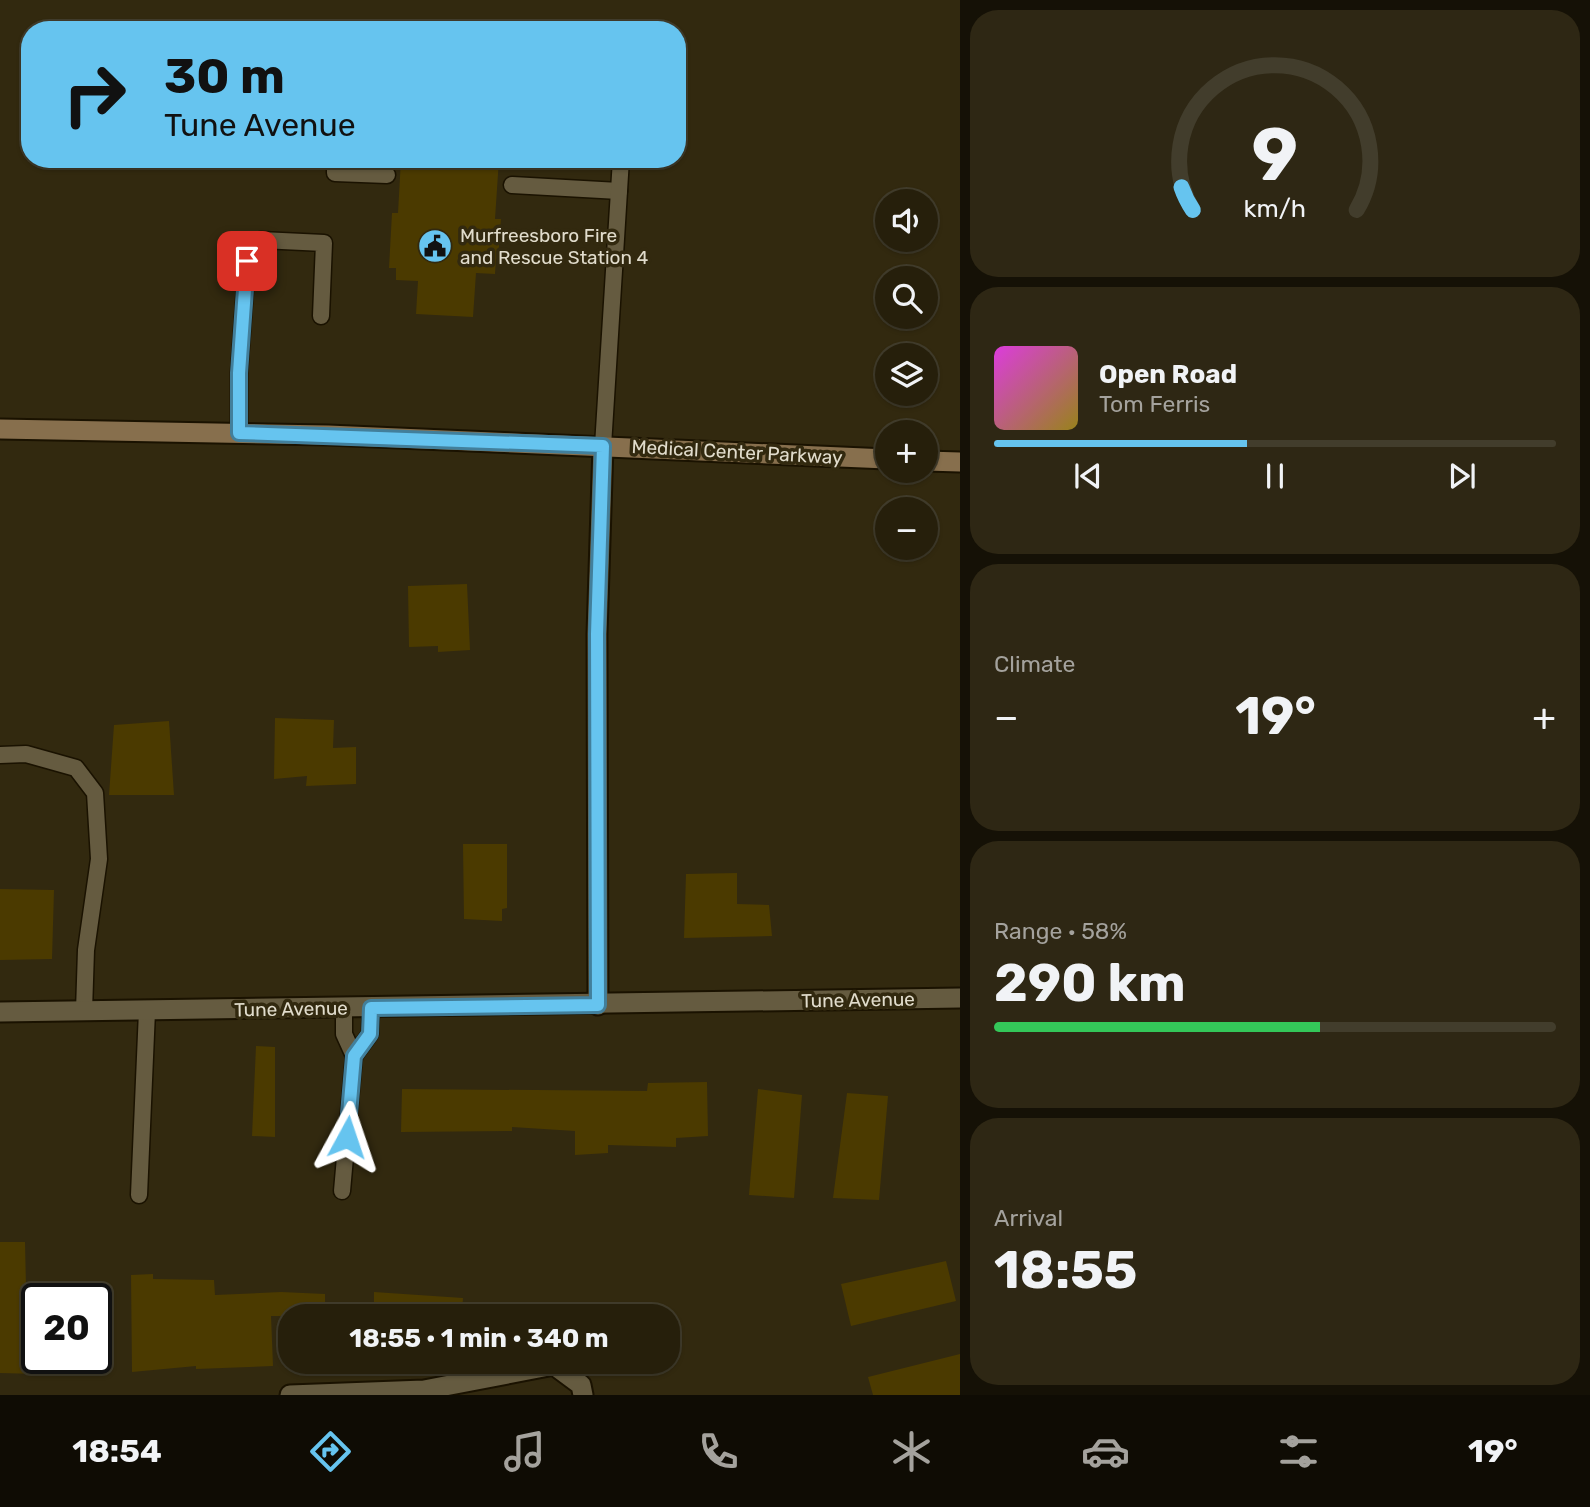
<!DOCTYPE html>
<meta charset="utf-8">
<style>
body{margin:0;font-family:Rubik,sans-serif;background:#2e2714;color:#f1f3f6;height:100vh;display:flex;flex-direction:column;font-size:26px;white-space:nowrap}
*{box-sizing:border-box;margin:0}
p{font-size:23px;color:#a4a29d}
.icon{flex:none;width:38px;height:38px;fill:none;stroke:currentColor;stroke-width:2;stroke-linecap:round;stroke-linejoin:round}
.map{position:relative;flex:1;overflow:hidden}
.drawer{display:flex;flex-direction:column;gap:10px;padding:10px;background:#151106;width:630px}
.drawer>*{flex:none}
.hud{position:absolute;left:21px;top:21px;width:665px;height:147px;border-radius:28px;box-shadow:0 2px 5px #0004,0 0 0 2px #423d2c;background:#66c4ef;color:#111;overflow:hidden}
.buttons{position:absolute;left:875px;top:189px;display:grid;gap:14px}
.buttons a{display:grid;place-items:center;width:63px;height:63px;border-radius:50%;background:#261f0b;box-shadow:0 2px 5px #0004,0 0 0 2px #423d2c;font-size:35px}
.speed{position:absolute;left:21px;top:1283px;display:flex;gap:14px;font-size:35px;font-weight:700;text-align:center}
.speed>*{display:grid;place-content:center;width:91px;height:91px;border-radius:50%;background:#261f0b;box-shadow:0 2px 5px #0004,0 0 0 2px #423d2c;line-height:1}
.speed .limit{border:4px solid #111;border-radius:10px;background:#fff;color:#111}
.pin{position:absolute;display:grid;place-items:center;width:60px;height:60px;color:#fff;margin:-30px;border-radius:14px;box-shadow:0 4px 10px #0006}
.me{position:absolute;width:77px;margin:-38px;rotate:5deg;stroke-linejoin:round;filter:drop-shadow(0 0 5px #0008)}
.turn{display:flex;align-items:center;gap:24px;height:147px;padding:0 28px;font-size:32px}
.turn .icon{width:91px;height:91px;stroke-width:2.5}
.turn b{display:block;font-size:49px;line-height:60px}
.big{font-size:52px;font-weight:700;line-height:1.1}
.drawer .tile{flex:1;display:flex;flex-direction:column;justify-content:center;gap:10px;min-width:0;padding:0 24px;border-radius:28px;background:#2e2714}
.drawer .dial{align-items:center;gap:0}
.dial svg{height:182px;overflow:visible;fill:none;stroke:#423d2c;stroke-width:7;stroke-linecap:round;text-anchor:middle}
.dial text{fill:#f1f3f6;stroke:none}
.song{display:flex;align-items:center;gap:21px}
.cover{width:84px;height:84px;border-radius:10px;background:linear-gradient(135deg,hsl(300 70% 55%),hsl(50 70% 35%))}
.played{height:7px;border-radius:4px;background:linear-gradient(90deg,#66c4ef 45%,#423d2c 45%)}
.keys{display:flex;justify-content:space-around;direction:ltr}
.heat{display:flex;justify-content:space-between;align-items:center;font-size:38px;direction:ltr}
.charge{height:10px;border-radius:5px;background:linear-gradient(90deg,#34c759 58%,#423d2c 0)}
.trip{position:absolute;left:278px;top:1304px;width:402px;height:70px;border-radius:28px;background:#261f0b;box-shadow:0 2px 5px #0004,0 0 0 2px #423d2c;font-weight:700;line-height:70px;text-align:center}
.dock{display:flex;height:112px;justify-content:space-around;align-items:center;background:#0f0c04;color:#a4a29d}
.dock .icon{width:49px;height:49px}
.dock .on{color:#66c4ef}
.dock b{font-size:32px;color:#f1f3f6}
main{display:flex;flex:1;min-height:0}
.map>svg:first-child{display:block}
</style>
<main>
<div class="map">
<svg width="960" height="1395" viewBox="0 0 960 1395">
<rect width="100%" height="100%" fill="#32290f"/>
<!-- building -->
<g fill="#4b3a00">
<path d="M401,159H499L495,219H501L498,260L496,259L495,274L476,273L473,317L416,314L418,281L396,280V268H389L392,213H398Z"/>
<path d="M467,584L470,650L438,652V646L409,647L408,586Z"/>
<path d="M275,718L334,720L333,748L356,747V784L306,786L307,776L274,779Z"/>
<path d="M169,721L174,795H109L114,725Z"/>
<path d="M463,844H507V908L502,909V921L464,919Z"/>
<path d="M737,873V904L769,905L772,936L684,938L686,874Z"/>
<path d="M0,889L54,890L52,959L0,960Z"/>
<path d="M256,1046L275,1047V1137L252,1136Z"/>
<path d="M707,1082L708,1136L676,1138V1147L608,1145V1153L575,1155V1131L512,1127V1131L401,1132L402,1089L647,1091L648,1083Z"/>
<path d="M758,1089L802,1095L794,1198L749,1195Z"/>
<path d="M847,1093L888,1096L879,1200L833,1198Z"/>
<path d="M0,1242H25L26,1286H37V1374L0,1373Z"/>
<path d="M946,1261L956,1301L851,1326L841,1284Z"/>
<path d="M153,1274V1279L214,1280L215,1295L281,1292L325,1294V1316H271L273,1366L196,1369V1366L132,1372L131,1275Z"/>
<path d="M374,1292L463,1298L462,1316H374Z"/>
<path d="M960,1354V1395H873L868,1377Z"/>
</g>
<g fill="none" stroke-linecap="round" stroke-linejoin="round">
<!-- service casing -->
<g stroke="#1a1200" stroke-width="19">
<g id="service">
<path d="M335,159V173L387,175"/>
<path d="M512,185L619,191"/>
<path d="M239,433V373L247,261L261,240L324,243L321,316"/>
<path d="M603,446L621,159"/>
<path d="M0,755L26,754L76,768L95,793L99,859L86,950L84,1011"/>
<path d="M344,1008V1034L354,1056L370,1034L371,1008"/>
<path d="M342,1191L354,1056"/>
<path d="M139,1195L147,1011"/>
</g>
</g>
<!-- minor casing -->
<g stroke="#1a1200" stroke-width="23">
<g id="minor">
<path d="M598,1005L597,634L603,446"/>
<path d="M0,1012L960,998"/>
<path d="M290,1395L424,1390L554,1365L581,1385L583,1395"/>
</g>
</g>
<!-- secondary casing -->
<g stroke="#1a1200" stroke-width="23">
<g id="secondary">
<path d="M0,429L328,435L887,459"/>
<path d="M926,461L960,462"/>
</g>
</g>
<!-- service -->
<use href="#service" stroke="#655b40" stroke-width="16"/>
<!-- minor -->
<use href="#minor" stroke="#655b40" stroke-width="19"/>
<!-- secondary -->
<use href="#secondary" stroke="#876f4d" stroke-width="19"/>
</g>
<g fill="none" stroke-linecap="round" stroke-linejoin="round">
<!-- route casing -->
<g stroke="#427f9b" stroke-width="18">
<path id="route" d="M247,261L239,373V433L603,446L597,634L598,1005L371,1008L370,1034L354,1056L347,1137"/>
</g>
<!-- route -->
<use href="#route" stroke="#66c4ef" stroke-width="12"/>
</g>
<!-- icons -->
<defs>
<g id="civic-disc" transform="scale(1.75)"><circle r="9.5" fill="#66c4ef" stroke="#32290f"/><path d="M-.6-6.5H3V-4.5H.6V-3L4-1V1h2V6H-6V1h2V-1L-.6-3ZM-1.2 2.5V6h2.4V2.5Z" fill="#111"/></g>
</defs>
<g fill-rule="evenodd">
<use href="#civic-disc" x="435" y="246"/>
</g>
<g text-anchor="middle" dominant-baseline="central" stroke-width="7" stroke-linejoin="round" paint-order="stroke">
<!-- poi labels -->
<g font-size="19" fill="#e1dccc" stroke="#32290f" text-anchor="start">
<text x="460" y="235">Murfreesboro Fire<tspan x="460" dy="22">and Rescue Station 4</tspan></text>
</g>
<!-- street labels -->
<g font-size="19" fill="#e1dccc" stroke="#32290f">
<text transform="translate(737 452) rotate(3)">Medical Center Parkway</text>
<text transform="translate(858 1000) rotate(-1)">Tune Avenue</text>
<text transform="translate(291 1009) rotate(-1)">Tune Avenue</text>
</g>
</g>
</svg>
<div class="buttons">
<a><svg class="icon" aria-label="sound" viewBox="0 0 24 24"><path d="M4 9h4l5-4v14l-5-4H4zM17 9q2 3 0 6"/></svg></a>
<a><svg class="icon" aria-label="search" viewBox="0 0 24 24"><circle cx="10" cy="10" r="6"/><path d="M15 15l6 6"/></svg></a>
<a><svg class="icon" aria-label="layers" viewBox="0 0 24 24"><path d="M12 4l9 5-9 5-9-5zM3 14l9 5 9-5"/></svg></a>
<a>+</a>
<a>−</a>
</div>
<div class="speed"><div class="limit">20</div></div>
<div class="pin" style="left:247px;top:261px;background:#d93025"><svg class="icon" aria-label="arrive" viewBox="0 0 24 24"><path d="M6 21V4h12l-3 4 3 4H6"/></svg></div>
<svg class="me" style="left:347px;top:1137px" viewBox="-20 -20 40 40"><path d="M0-17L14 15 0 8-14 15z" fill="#66c4ef" stroke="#fff" stroke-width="4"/></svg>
<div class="trip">18:55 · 1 min · 340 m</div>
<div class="hud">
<div class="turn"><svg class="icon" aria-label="right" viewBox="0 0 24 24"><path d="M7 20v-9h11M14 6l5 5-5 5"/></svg><div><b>30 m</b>Tune Avenue</div></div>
</div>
</div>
<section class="drawer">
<div class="tile dial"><svg viewBox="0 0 100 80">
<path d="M14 69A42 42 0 1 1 86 69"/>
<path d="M14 69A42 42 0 0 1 9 59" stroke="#66c4ef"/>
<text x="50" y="56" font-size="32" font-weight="700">9</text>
<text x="50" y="72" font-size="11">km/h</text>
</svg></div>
<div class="tile">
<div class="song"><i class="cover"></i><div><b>Open Road</b><p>Tom Ferris</p></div></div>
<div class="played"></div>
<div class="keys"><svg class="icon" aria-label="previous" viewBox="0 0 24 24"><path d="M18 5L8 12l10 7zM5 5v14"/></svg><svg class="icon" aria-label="pause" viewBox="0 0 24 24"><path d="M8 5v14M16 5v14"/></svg><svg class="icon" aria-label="next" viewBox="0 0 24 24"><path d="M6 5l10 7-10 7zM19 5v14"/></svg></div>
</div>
<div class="tile"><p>Climate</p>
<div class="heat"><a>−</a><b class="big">19°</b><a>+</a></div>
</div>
<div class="tile"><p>Range · 58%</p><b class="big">290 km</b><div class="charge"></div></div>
<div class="tile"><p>Arrival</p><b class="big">18:55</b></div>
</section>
</main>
<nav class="dock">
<b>18:54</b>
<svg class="icon on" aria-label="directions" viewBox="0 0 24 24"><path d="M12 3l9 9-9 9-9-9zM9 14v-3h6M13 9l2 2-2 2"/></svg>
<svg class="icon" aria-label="music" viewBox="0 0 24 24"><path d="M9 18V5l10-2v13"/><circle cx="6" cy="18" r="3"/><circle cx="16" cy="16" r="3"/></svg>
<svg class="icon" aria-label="phone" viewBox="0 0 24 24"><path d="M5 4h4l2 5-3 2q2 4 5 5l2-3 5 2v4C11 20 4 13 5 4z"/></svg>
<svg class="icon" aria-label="climate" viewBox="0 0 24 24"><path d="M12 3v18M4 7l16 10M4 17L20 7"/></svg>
<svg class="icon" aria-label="car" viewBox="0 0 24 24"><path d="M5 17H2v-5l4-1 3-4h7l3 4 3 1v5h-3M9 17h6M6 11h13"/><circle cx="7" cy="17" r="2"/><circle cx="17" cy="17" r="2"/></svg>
<svg class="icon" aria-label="filters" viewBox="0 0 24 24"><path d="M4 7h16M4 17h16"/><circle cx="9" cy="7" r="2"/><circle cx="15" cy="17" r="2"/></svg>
<b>19°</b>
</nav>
